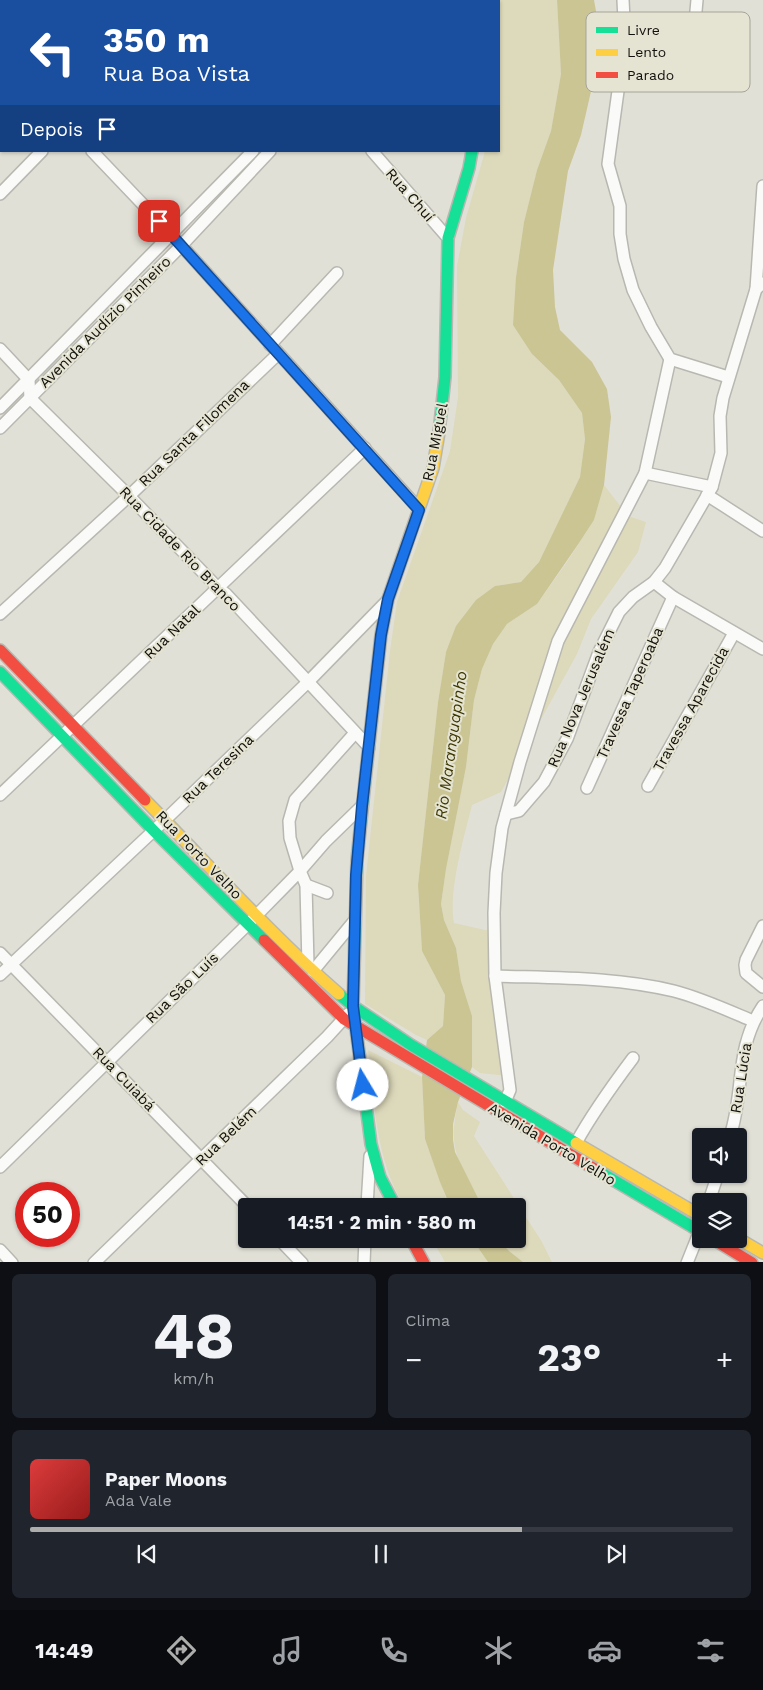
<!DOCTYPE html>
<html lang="pt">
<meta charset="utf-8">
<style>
body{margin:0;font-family:"Work Sans",sans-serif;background:#20242c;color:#f1f3f6;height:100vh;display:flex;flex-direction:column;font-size:19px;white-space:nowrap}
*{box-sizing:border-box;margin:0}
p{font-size:16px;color:#9ea1a6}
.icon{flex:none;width:28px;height:28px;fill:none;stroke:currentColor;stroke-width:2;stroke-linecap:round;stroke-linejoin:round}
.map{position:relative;height:1262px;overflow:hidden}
.panel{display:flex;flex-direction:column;gap:12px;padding:12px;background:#0d0f14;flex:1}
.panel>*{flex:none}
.guide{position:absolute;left:0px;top:0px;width:500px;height:152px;box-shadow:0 1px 4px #0004;background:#1a4fa0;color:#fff;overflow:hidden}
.fabs{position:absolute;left:692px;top:1128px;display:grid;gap:10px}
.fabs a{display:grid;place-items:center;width:55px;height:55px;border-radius:5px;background:#171b24;box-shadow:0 1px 4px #0004;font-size:25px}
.speed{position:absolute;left:15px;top:1182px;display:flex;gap:10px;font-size:25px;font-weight:700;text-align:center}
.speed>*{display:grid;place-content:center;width:65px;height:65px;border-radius:50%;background:#171b24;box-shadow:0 1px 4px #0004;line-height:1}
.speed .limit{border:8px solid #d22;background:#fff;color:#111}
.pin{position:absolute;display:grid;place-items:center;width:42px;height:42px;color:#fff;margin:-21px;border-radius:10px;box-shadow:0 2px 8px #0006}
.me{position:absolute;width:55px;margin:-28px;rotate:352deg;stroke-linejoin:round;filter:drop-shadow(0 0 4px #0008)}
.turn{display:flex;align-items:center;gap:18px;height:105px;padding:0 20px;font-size:22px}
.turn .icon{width:65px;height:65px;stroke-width:2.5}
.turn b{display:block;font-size:35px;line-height:42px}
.then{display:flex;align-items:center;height:48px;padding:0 20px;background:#0003;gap:10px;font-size:19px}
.big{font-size:38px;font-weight:700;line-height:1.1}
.panel .card{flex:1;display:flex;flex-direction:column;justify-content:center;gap:8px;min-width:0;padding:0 18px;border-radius:8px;background:#20242c}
.panel .dial{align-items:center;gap:0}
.dial b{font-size:65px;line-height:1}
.song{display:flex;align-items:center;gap:15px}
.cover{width:60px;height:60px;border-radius:8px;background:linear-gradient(135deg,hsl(0 70% 55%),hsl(0 70% 35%))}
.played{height:5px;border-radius:2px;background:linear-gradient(90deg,#adaeac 70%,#363941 70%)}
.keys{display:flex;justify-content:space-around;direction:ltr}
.heat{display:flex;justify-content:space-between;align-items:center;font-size:28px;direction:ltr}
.panel .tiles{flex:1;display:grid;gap:12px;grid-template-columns:1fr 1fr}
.card:last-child{grid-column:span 2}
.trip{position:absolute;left:238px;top:1198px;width:288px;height:50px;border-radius:5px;background:#171b24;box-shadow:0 1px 4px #0004;font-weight:700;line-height:50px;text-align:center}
.tabs{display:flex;height:80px;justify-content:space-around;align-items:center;background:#090b0e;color:#9ea1a6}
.tabs .icon{width:35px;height:35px}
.tabs .active{color:#adaeac}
.tabs b{font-size:22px;color:#f1f3f6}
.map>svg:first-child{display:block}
</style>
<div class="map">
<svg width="763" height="1263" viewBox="0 0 763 1263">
<rect width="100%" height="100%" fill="#e1e0d7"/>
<!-- green -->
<g fill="#ddd9bb">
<path d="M483,0H557L561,74L551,131L537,170L524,222L516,277L532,354L559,380L582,413L585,439L580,477L539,562L521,582L495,586L446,652L438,702L418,885L422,951L445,995L443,1026L427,1040L416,1035L365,1004L366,876L390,651L397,602L450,451L458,397L457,266L466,218L485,151H499V1Z"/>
<path d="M604,485L628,516L646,522L638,552L591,619L577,654L501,792L472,805C464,837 448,892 454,923L494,932L508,1076L480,1073L472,1067V1016L461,981L456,948L444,920L441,904L446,869L466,767L474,700L482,669L493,644L507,624L537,604L567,562L594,520Z"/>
<path d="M368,1050L422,1077L425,1139L446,1198L450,1206H404C376,1160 374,1102 368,1050Z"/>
<path d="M458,1102L463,1110L480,1122L474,1136L542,1242L552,1262H523L509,1251L498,1239H516V1206H482C479,1199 475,1192 471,1185C453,1151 450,1141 458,1102Z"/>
<path d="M430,1239H472L488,1262H445L433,1241Z"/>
</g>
<!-- water -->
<g fill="#cbc594">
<path d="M557,0H594L599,28L595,74L581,135L568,171L553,270L555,307L560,330L592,362L607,389L611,417L604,485L594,520L579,543L537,604L507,624L493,644L482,669L474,700L466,767L446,869L441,904L444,920L456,948L461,981L472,1016V1067L458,1102L453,1124V1140L455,1152L482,1206H450L440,1182L425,1139L422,1077L427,1040L443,1026L445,995L422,951L418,885L438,702L446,652L456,626L476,600L495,586L521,582L539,562L580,477L585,439L582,413L559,380L532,354L513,325L516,277L524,222L537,170L551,131L561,74Z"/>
<path d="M472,1239H498L509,1251L523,1262H488Z"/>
</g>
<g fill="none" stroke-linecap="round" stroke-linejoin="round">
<!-- street casing -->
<g stroke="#b8b8b1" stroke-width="14">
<g id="street">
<path d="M233,0L234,1"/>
<path d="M623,0L625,40L608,164L620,206V234L624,259L633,290L651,327L670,359L728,377"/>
<path d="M185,1L186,0"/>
<path d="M392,1L393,0"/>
<path d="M410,1L411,0"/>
<path d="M695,22L697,0"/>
<path d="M0,52L1,53"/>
<path d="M92,151L172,235L419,509"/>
<path d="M372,151L448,238"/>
<path d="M0,194L42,151"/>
<path d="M756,289L763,186"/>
<path d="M270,345L337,273"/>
<path d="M0,349L29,380L30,398L129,496L218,588L226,594L369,747"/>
<path d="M0,408L253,151"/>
<path d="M0,428L181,246L270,151"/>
<path d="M645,473L712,487"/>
<path d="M707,495L763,531"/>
<path d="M654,582L673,597L763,649"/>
<path d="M0,614L129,496L278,354"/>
<path d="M648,786L734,633"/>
<path d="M587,788L673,597"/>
<path d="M0,795L365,448"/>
<path d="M506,814L519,811L544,782L567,739L599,652L619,612L633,597L654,582L665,568L712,487L721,453L720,416L723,398L756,289L763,283"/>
<path d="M306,885L327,893"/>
<path d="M763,926L746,960L745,965L746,973L763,987"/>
<path d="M0,953L247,1206"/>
<path d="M308,965L306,885L300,871L290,838L289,821L295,800L355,733"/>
<path d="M313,971L355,920"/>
<path d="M0,975L165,820L308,682L387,601"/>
<path d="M495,976C555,978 616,977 674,991C701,998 727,1010 753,1021"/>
<path d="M505,1102L510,1090L495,976L494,913L496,873L502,828L520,762L558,641L645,473L670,359"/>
<path d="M730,1136C745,1091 734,1049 763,1006"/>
<path d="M576,1143C593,1112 612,1086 633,1058"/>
<path d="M0,1167L247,925L300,871L326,841L362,806"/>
<path d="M709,1201L718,1174"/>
<path d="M367,1206L370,1156"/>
<path d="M279,1239L302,1263"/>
<path d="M0,1250L12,1263"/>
<path d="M94,1263L327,1037L348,1014"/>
<path d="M364,1263L365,1239"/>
<path d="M687,1263L701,1228"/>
</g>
</g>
<!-- fast casing -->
<g stroke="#b8b8b1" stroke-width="14">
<g id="fast">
<path d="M439,432L445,377L448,238L469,168L472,151"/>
<path d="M0,672L154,831L264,940"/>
<path d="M365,781L357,860L353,1006L371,1144L380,1177L395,1206"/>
<path d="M339,994L353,1006L411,1045L576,1143"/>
<path d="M598,1171L701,1232"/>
</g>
</g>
<!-- slow casing -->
<g stroke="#b8b8b1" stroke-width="14">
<g id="slow">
<path d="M473,0V1"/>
<path d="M365,781L381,635L388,599L433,468L439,432"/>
<path d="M145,800C209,865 270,934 339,994"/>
<path d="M576,1143L701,1216"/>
<path d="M739,1239L763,1253"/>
</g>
</g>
<!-- jam casing -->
<g stroke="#b8b8b1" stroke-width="14">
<g id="jam">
<path d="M0,650L145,800"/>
<path d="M264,940L344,1019L598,1171"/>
<path d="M411,1239L424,1263"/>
<path d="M713,1239L752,1263"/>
</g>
</g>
<!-- street -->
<use href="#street" stroke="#fafaf9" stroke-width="11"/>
<!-- fast -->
<use href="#fast" stroke="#16e098" stroke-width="11"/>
<!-- slow -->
<use href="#slow" stroke="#ffcf43" stroke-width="11"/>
<!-- jam -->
<use href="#jam" stroke="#f24e42" stroke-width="11"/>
</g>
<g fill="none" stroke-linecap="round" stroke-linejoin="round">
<!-- route casing -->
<g stroke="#114b97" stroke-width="12">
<path id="route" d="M159,221L419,510L388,599L381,635L362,806L356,875L353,1006L363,1085"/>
</g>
<!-- route -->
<use href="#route" stroke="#1a73e8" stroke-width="9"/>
</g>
<g text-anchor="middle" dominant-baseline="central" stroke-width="4" stroke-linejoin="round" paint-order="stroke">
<!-- street labels -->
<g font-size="15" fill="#11100b" stroke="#e5e4d3">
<text transform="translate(410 195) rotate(49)">Rua Chuí</text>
<text transform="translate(105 322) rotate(-45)">Avenida Audízio Pinheiro</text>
<text transform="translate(194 433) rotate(-44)">Rua Santa Filomena</text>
<text transform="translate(435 442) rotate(-79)">Rua Miguel</text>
<text transform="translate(180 549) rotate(46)">Rua Cidade Rio Branco</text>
<text transform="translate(172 632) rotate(-44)">Rua Natal</text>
<text transform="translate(630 693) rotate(-66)">Travessa Taperoaba</text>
<text transform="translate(581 698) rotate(-67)">Rua Nova Jerusalém</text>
<text transform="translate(691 709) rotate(-61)">Travessa Aparecida</text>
<text transform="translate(218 769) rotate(-44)">Rua Teresina</text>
<text transform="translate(199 855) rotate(46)">Rua Porto Velho</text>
<text transform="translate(182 988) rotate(-44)">Rua São Luís</text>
<text transform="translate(741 1078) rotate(-81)">Rua Lúcia</text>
<text transform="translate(124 1079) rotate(46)">Rua Cuiabá</text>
<text transform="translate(226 1136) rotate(-44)">Rua Belém</text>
<text transform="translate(552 1144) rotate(31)">Avenida Porto Velho</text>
</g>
<!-- water labels -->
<g font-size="16" font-style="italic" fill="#3d3700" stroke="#e5e4d3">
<text transform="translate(451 745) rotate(-82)">Rio Maranguapinho</text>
</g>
</g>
<!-- legend -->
<rect x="586" y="12" width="164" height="80" rx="8" fill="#e5e4d3" stroke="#a5a497" stroke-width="1"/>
<rect x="596" y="27" width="22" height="6" fill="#16e098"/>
<rect x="596" y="49" width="22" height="7" fill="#ffcf43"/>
<rect x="596" y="72" width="22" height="6" fill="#f24e42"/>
<g font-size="14" fill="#11100b">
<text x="627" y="35">Livre</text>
<text x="627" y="57">Lento</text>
<text x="627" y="80">Parado</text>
</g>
</svg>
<div class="fabs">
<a><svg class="icon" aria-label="sound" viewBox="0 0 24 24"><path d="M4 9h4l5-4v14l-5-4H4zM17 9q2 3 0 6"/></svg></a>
<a><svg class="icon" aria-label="layers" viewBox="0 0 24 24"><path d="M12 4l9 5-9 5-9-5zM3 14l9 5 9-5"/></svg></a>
</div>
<div class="speed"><div class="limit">50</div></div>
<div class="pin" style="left:159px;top:221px;background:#d93025"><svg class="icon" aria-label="arrive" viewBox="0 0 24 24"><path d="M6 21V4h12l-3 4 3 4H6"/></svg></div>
<svg class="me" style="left:363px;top:1085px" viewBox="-20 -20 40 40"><circle r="19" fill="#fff"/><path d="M0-13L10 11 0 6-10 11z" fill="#1a73e8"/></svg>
<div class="trip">14:51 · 2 min · 580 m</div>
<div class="guide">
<div class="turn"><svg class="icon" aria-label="left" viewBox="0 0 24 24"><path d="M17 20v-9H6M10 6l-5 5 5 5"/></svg><div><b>350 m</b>Rua Boa Vista</div></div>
<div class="then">Depois<svg class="icon" aria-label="arrive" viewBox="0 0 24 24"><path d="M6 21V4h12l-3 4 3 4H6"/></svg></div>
</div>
</div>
<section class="panel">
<div class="tiles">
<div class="card dial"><b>48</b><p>km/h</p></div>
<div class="card"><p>Clima</p>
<div class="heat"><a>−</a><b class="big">23°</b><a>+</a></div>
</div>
<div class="card">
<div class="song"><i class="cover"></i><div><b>Paper Moons</b><p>Ada Vale</p></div></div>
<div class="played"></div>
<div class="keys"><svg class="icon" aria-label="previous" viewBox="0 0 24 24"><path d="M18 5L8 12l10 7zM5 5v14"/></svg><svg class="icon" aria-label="pause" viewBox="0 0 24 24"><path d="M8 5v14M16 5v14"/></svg><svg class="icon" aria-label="next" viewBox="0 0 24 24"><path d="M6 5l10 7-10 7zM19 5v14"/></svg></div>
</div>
</div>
</section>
<nav class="tabs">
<b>14:49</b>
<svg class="icon active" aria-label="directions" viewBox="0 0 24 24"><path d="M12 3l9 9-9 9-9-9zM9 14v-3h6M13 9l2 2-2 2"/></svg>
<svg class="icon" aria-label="music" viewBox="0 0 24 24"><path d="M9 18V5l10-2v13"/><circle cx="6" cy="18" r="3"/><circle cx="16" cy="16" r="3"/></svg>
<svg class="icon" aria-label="phone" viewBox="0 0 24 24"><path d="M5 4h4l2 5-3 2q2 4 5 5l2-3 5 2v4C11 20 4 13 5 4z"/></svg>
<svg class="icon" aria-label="climate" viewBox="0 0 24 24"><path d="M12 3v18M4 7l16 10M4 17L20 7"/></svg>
<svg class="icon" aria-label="car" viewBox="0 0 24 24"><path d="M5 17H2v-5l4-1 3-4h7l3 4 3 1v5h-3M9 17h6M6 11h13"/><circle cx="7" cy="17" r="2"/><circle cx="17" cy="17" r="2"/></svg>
<svg class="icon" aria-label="filters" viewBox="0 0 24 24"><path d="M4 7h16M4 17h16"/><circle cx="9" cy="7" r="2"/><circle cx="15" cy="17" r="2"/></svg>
</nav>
